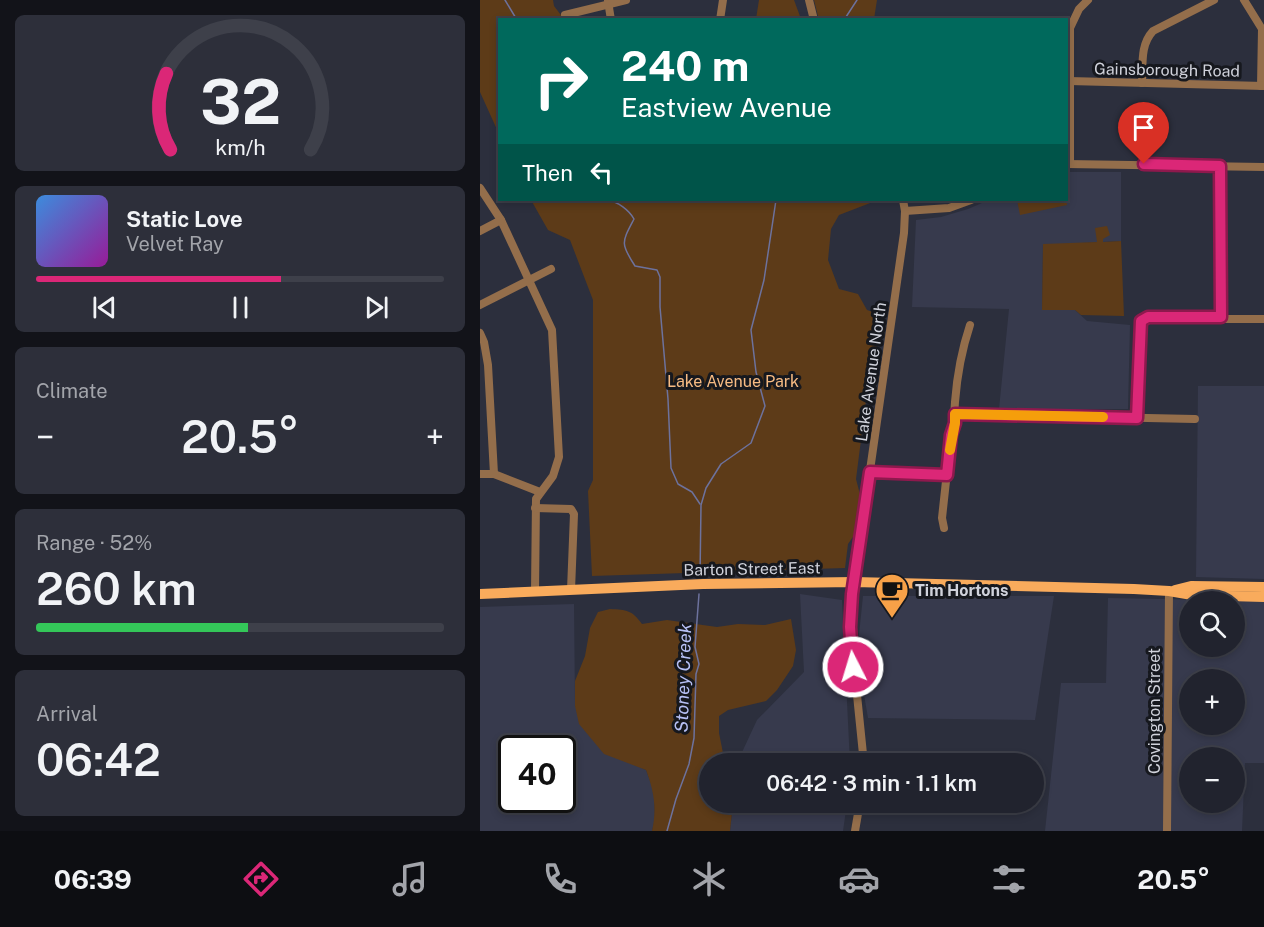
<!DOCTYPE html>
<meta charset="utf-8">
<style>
body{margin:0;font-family:"Public Sans",sans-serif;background:#2d2f3a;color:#f1f3f6;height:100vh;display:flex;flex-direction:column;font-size:22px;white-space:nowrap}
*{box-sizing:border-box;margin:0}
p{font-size:20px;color:#a2a4aa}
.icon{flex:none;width:33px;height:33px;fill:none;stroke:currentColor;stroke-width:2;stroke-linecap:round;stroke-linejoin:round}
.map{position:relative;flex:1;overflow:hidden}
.drawer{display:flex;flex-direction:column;gap:15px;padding:15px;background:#121319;width:480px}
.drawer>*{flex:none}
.hud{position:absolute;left:18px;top:18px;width:570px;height:183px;border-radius:0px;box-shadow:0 3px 9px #0003,0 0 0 2px #3e404a;background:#00695c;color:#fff;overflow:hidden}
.fabs{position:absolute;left:699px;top:591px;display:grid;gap:12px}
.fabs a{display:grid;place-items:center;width:66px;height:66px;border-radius:50%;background:#21232e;box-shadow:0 3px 9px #0003,0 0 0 2px #3e404a;font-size:30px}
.speed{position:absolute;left:18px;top:735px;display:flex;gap:12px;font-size:30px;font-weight:700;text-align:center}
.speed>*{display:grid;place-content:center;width:78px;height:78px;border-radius:50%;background:#21232e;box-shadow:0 3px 9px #0003,0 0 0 2px #3e404a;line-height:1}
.speed .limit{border:3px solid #111;border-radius:9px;background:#fff;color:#111}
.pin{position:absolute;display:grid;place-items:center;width:51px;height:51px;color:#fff;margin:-62px -26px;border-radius:50% 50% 50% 0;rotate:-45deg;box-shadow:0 0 6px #0007}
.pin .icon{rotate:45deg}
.me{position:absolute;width:66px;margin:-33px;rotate:355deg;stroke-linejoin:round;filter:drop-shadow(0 0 4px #0008)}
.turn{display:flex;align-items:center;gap:21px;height:126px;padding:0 24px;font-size:27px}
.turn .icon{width:78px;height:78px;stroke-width:2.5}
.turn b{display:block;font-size:42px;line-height:51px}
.then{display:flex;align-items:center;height:57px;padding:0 24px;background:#0003;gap:12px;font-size:22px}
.big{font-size:45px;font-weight:600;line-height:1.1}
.drawer .card{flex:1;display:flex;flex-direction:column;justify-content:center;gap:9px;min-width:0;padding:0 21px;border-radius:9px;background:#2d2f3a}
.drawer .dial{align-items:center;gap:0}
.dial svg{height:156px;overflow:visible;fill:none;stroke:#3e404a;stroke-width:7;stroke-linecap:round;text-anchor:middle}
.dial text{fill:#f1f3f6;stroke:none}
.song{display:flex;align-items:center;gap:18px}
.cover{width:72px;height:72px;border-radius:9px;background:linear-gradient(135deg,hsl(210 70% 55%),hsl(300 70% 35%))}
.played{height:6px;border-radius:3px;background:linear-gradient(90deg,#db2777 60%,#3e404a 60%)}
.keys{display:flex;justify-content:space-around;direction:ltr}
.heat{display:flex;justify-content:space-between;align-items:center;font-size:33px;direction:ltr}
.charge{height:9px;border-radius:4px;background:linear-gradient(90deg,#34c759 52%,#3e404a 0)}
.trip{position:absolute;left:219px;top:753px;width:345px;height:60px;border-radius:30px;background:#21232e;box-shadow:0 3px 9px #0003,0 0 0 2px #3e404a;font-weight:600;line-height:60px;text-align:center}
.menu{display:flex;height:96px;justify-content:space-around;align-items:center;background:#0d0e12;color:#a2a4aa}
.menu .icon{width:42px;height:42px}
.menu .selected{color:#db2777}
.menu b{font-size:27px;color:#f1f3f6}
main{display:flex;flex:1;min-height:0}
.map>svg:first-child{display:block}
</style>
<main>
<section class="drawer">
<div class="card dial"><svg viewBox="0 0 100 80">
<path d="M14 69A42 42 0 1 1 86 69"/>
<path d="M14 69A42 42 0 0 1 12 30" stroke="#db2777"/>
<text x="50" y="56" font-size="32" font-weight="700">32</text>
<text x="50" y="72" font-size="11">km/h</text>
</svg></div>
<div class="card">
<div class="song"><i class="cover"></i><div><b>Static Love</b><p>Velvet Ray</p></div></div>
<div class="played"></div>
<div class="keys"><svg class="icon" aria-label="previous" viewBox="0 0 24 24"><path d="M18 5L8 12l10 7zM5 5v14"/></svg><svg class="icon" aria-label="pause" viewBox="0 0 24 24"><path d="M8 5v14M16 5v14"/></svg><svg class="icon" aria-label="next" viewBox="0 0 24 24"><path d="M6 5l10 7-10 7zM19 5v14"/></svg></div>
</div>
<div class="card"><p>Climate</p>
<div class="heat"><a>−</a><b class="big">20.5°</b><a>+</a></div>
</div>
<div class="card"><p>Range · 52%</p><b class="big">260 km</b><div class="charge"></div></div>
<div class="card"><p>Arrival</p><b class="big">06:42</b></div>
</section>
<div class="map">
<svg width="784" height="831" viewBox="0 0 784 831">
<rect width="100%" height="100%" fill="#2c2f3d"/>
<!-- built -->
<g fill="#373a4d" fill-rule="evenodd">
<path d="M587,172H641V241L563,245L562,309L595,310L607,321L650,325L648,409H519L529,309L432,307L436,220L461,217L488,209L509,200H586Z"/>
<path d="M718,386H784V579L716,577Z"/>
<path d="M320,594L362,600L370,763H257L277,720L324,672Z"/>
<path d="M383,596H574L555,720L388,718L377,654Z"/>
<path d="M628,598L784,601V763H765L762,831H565L581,683H626ZM710,602H754V646H710ZM710,680H754V724H710ZM710,758H754V802H710Z"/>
<path d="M94,604L95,706L150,763L166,770L174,791L175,819L172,831H0V607ZM32,748H82V800H32Z"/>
<path d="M253,803H367L363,831H250Z"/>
</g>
<!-- green -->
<g fill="#5d3b18">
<path d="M0,0H73L74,6L84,19L20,20L19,134L0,92Z"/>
<path d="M279,0H314L321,19H276Z"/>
<path d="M334,0H397L394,19L339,20Z"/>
<path d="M51,200H398L359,215L351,229L348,260L359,289L378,294L387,310L396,313C393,340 404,349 389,377L376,479L384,510L380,527L368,544L365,568L112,576L108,491L113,480V300L90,240L68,230Z"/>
<path d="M537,200H586L587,205L540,215Z"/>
<path d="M627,226L630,235L623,239V242L641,241L644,316L601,315L595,310H562L563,244L617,242L615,228Z"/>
<path d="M130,609C147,610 152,610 162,624L187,620L237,627L258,624L285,625L311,619L316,650L313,666L297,690L286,701L248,710L239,716V733L245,763L230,764V802L253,803L250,831H172C177,809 174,791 166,770L124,754L99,724L95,706V681L105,656L110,628L118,612Z"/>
</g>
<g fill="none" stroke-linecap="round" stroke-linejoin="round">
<!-- stream -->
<g stroke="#6d729d" stroke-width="1.5">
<path d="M25,0L37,20"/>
<path d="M364,20L377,0"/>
<path d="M106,200H115"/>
<path d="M128,200C138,202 149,210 154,219C142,242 140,243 155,266L177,270L180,277V307L188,399L191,468L198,484L212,492L220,504"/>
<path d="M220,577L221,505L226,488L241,464L271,443L285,406L276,372L271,330L284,280L296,200"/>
<path d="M187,831L196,799L209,764L214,738L216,674L219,664L215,647L219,594"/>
</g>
<!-- minor -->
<g stroke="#946e4b" stroke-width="8">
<path d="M329,0L334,20"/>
<path d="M764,0L782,29L781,86"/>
<path d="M128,1L131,20"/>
<path d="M85,15L146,0"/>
<path d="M240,20L243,0"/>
<path d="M519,20H570"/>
<path d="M589,81L784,86"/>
<path d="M662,83C663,64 660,45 673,31L734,0"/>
<path d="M586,164L784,167"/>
<path d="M590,164V28L599,9L608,0"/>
<path d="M740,166L741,317"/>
<path d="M0,188L21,220L72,330L79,457L73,476L56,499L55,592"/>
<path d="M425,211L469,208L491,200"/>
<path d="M0,231L21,220"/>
<path d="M0,305L71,269"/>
<path d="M0,333L4,342L8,365L14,474"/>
<path d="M475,414L715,419"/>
<path d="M657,418L660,327L664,319H784"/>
<path d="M390,473L467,475"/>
<path d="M0,474H14L60,492"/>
<path d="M55,508L91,509L94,514L91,590"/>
<path d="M464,528L462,518L471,435C475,423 474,414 475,402C477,376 482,349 490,325"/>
<path d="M384,764L370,626L374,582L424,233L425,211L423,200"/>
<path d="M375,831L380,802"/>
<path d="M687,831L689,591"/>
</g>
<!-- major -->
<g stroke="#f9ab5c" stroke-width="10">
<path d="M695,590L711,586L784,587"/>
<path d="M0,594L223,584L374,582L654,589L689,591L712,595L784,597"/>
</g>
</g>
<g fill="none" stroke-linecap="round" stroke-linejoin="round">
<!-- route casing -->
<g stroke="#8e194d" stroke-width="15">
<path id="route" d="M373,667L370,627L372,594L390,472L467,475L471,435L475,423V414L657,418L661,321L668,317H741L740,166L664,164"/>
</g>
<!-- route -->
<use href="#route" stroke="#db2777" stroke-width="10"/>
<!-- slow -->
<path stroke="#f59e0b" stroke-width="10" d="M470,450L475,423V414L623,417"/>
</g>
<!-- icons -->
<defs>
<g id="cafe-pin" transform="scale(1.725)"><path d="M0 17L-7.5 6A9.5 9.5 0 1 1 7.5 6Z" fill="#f7a148" stroke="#16181e"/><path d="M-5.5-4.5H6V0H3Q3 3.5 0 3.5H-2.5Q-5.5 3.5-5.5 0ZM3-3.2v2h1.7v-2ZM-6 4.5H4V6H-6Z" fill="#111"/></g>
</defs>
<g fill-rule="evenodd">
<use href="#cafe-pin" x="412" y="590"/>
</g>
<g text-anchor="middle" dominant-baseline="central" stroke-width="6" stroke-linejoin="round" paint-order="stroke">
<!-- street labels -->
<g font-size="16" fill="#d0d2db" stroke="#16181e">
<text transform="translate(687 70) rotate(1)">Gainsborough Road</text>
<text transform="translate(391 372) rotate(-82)">Lake Avenue North</text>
<text transform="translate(272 569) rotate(-1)">Barton Street East</text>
<text transform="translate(674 711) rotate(-90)">Covington Street</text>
</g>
<!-- park labels -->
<g font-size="16" fill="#f7bb83" stroke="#16181e">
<text x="253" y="381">Lake Avenue Park</text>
</g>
<!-- poi labels -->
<g font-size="16" font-weight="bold" fill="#d0d2db" stroke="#16181e" text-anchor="start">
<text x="435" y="590">Tim Hortons</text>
</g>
<!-- water labels -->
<g font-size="18" font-style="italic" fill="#b7c0f5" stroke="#16181e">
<text transform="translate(203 678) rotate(-88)">Stoney Creek</text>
</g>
</g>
</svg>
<div class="fabs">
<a><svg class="icon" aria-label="search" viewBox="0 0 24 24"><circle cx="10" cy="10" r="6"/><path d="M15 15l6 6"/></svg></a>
<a>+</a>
<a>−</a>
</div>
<div class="speed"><div class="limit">40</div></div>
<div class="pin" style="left:664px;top:164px;background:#d93025"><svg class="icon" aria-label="arrive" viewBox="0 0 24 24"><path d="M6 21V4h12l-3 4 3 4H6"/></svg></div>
<svg class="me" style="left:373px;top:667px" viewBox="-20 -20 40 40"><circle r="17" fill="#db2777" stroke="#fff" stroke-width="3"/><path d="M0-11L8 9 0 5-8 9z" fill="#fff"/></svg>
<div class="trip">06:42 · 3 min · 1.1 km</div>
<div class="hud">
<div class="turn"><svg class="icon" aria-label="right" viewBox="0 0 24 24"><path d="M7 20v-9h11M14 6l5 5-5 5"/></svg><div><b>240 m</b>Eastview Avenue</div></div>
<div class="then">Then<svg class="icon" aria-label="left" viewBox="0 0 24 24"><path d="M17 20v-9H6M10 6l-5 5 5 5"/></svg></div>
</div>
</div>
</main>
<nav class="menu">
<b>06:39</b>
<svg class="icon selected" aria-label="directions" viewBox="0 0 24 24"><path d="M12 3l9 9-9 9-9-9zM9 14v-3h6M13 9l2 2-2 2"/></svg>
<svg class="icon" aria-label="music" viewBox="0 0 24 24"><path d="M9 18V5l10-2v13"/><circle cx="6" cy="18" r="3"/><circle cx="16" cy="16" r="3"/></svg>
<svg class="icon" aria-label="phone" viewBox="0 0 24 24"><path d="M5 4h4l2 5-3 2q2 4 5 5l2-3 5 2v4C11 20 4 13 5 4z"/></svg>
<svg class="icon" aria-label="climate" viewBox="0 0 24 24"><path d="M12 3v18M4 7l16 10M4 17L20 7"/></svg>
<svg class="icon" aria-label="car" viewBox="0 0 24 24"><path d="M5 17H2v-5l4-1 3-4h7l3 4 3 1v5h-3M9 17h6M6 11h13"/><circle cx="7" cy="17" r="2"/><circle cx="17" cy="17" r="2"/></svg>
<svg class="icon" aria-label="filters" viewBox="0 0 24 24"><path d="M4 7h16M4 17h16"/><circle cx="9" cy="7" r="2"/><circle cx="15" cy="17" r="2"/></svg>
<b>20.5°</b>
</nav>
